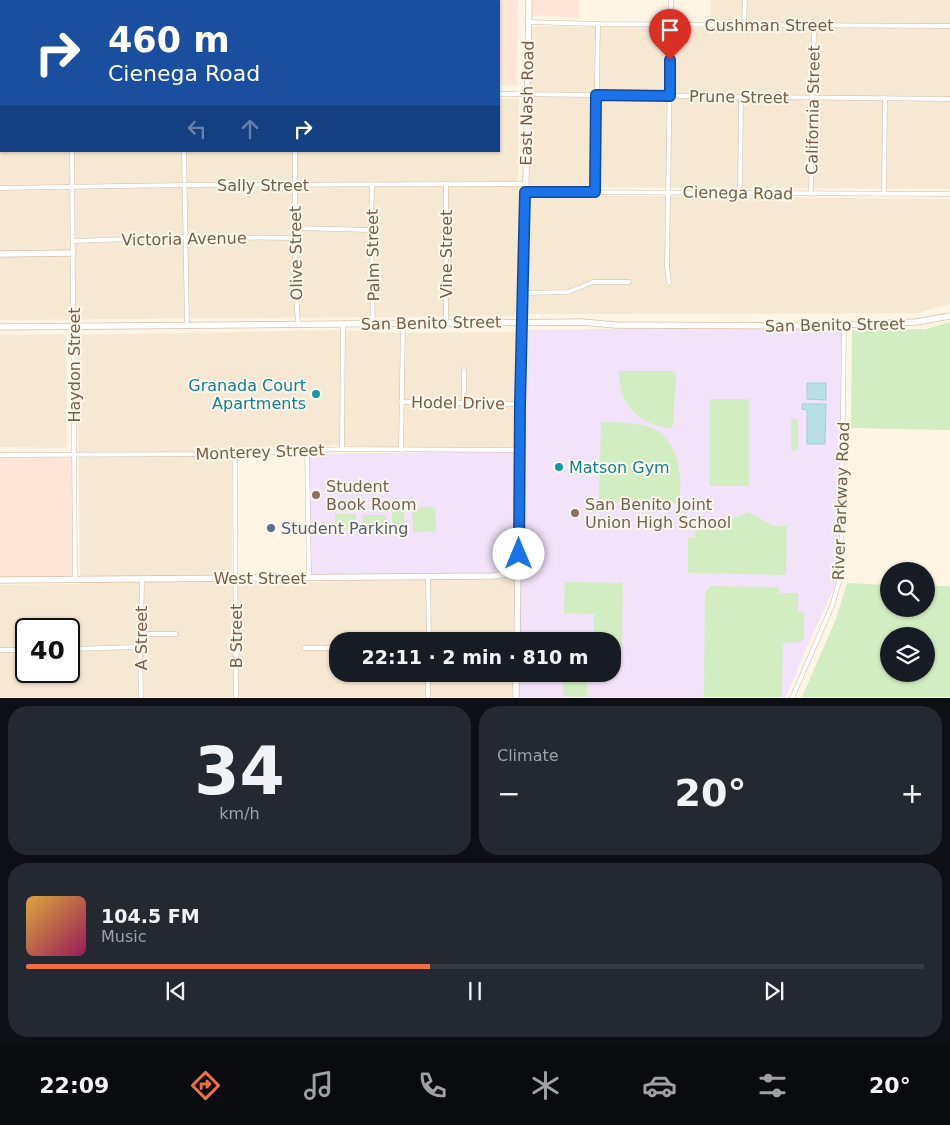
<!DOCTYPE html>
<meta charset="utf-8">
<style>
body{margin:0;font-family:"DejaVu Sans",sans-serif;background:#242831;color:#f1f3f6;height:100vh;display:flex;flex-direction:column;font-size:19px;white-space:nowrap}
*{box-sizing:border-box;margin:0}
p{font-size:16px;color:#9ea1a6}
.icon{flex:none;width:28px;height:28px;fill:none;stroke:currentColor;stroke-width:2;stroke-linecap:round;stroke-linejoin:round}
.map{position:relative;height:698px;overflow:hidden}
.details{display:flex;flex-direction:column;gap:8px;padding:8px;background:#0d0f14;flex:1}
.details>*{flex:none}
.banner{position:absolute;left:0px;top:0px;width:500px;height:152px;box-shadow:0 1px 4px #0004;background:#1a4fa0;color:#fff;overflow:hidden}
.controls{position:absolute;left:880px;top:562px;display:grid;gap:10px}
.controls a{display:grid;place-items:center;width:55px;height:55px;border-radius:50%;background:#171b24;box-shadow:0 1px 4px #0004;font-size:25px}
.speed{position:absolute;left:15px;top:618px;display:flex;gap:10px;font-size:25px;font-weight:700;text-align:center}
.speed>*{display:grid;place-content:center;width:65px;height:65px;border-radius:50%;background:#171b24;box-shadow:0 1px 4px #0004;line-height:1}
.speed .limit{border:2px solid #111;border-radius:8px;background:#fff;color:#111}
.pin{position:absolute;display:grid;place-items:center;width:42px;height:42px;color:#fff;margin:-51px -21px;border-radius:50% 50% 50% 0;rotate:-45deg;box-shadow:0 0 5px #0007}
.pin .icon{rotate:45deg}
.me{position:absolute;width:55px;margin:-28px;rotate:0deg;stroke-linejoin:round;filter:drop-shadow(0 0 4px #0008)}
.turn{display:flex;align-items:center;gap:18px;height:105px;padding:0 25px;font-size:22px}
.turn .icon{width:65px;height:65px;stroke-width:2.5}
.turn b{display:block;font-size:35px;line-height:42px}
.lanes{display:flex;align-items:center;height:48px;padding:0 25px;background:#0003;justify-content:center;gap:25px;direction:ltr}
.lanes .off{opacity:.35}
.big{font-size:38px;font-weight:700;line-height:1.1}
.details .widget{flex:1;display:flex;flex-direction:column;justify-content:center;gap:8px;min-width:0;padding:0 18px;border-radius:20px;background:#242831}
.details .dial{align-items:center;gap:0}
.dial b{font-size:65px;line-height:1}
.song{display:flex;align-items:center;gap:15px}
.cover{width:60px;height:60px;border-radius:8px;background:linear-gradient(135deg,hsl(40 70% 55%),hsl(330 70% 35%))}
.played{height:5px;border-radius:2px;background:linear-gradient(90deg,#f07042 45%,#363941 45%)}
.keys{display:flex;justify-content:space-around;direction:ltr}
.heat{display:flex;justify-content:space-between;align-items:center;font-size:28px;direction:ltr}
.details .tiles{flex:1;display:grid;gap:8px;grid-template-columns:1fr 1fr}
.widget:last-child{grid-column:span 2}
.trip{position:absolute;left:329px;top:632px;width:292px;height:50px;border-radius:20px;background:#171b24;box-shadow:0 1px 4px #0004;font-weight:700;line-height:50px;text-align:center}
.tabs{display:flex;height:80px;justify-content:space-around;align-items:center;background:#090b0e;color:#9ea1a6}
.tabs .icon{width:35px;height:35px}
.tabs .on{color:#f07042}
.tabs b{font-size:22px;color:#f1f3f6}
.map>svg:first-child{display:block}
</style>
<div class="map">
<svg width="950" height="698" viewBox="0 0 950 698">
<rect width="100%" height="100%" fill="#fef5e5"/>
<!-- residential -->
<g fill="#f6e8d3" fill-rule="evenodd">
<path d="M0,0H177L1,1V151H499V98L519,99L517,313L514,316H508L0,320Z"/>
<path d="M187,0H319L320,1H187Z"/>
<path d="M385,0H474V1Z"/>
<path d="M711,0H950V189L533,187L530,184L532,29L534,26L710,28Z"/>
<path d="M531,195L950,199V304L918,313L531,314L527,312L529,197Z"/>
<path d="M337,330L397,333L517,332L515,447H374L336,445L232,449V583L514,579L513,641H338V674H512V697H0V585L80,584L77,335ZM26,629H69V671H26Z"/>
<path d="M63,334L66,337L67,444L65,448L0,447V335Z"/>
</g>
<!-- commercial -->
<g fill="#ffe5d8">
<path d="M474,0H518L517,85H499V1Z"/>
<path d="M531,0H579V18L531,15Z"/>
<path d="M0,455H74L75,580H0Z"/>
</g>
<!-- education -->
<path fill="#f2e2fa" d="M845,326L840,571L836,583L806,649L786,697H519V674H612V641H519L520,575L311,577L308,454L522,451L526,330Z"/>
<!-- green -->
<g fill="#d2edc2" fill-rule="evenodd">
<path d="M950,322V430L851,428L852,330L926,329Z"/>
<path d="M619,371H672L676,376L673,426L671,428C639,426 618,403 619,371Z"/>
<rect x="710" y="399" width="39" height="87"/>
<rect x="791" y="419" width="7" height="31"/>
<path d="M601,422C638,423 668,421 678,464C681,477 681,491 678,503H604L599,498Z"/>
<path d="M435,507L436,531L413,532L412,508Z"/>
<rect x="392" y="508" width="12" height="22"/>
<path d="M749,512L773,526H787L786,573L784,575L688,573V538H695L696,525H717L718,518H734Z"/>
<rect x="335" y="514" width="21" height="15"/>
<path d="M363,515H386V525L363,526Z"/>
<path d="M565,582L623,583L622,655H613L612,641H594V614L564,613Z"/>
<path d="M847,583L889,585V609H926V586H950V697H802L836,619ZM889,636H926V674H889Z"/>
<path d="M711,586L779,587V593H798V612H804V638L799,642L783,643L782,695L780,697H703L704,694L705,592Z"/>
<rect x="563" y="674" width="24" height="4"/>
<path d="M563,681H587V697L563,696Z"/>
</g>
<!-- water -->
<g fill="#b8e0e9" stroke="#9dcfdc">
<path d="M807,383H826V400L807,399Z"/>
<path d="M802,404H826L825,444H807V410L802,409Z"/>
</g>
<g fill="none" stroke-linecap="round" stroke-linejoin="round">
<!-- street casing -->
<g stroke="#d0bdaa" stroke-width="5">
<g id="street">
<path d="M184,0V1"/>
<path d="M322,0V1"/>
<path d="M381,0V1"/>
<path d="M528,22L598,24L950,26"/>
<path d="M744,24L745,0"/>
<path d="M499,94L950,99"/>
<path d="M0,99H1"/>
<path d="M72,151L75,580"/>
<path d="M184,151L187,326"/>
<path d="M295,151V278L298,324"/>
<path d="M372,186L371,230L373,324"/>
<path d="M0,188L184,185L525,184"/>
<path d="M525,192L950,194"/>
<path d="M595,192L598,24"/>
<path d="M740,193L741,97"/>
<path d="M884,193L885,98"/>
<path d="M811,194L814,25"/>
<path d="M296,228L371,230"/>
<path d="M73,241L185,237L296,238"/>
<path d="M669,283L667,266L671,0"/>
<path d="M524,293L568,292L593,282H629"/>
<path d="M446,323V184"/>
<path d="M401,402L516,404"/>
<path d="M464,403V370"/>
<path d="M307,449L309,578"/>
<path d="M342,449L343,324"/>
<path d="M401,450L403,324"/>
<path d="M235,454L236,698"/>
<path d="M0,455L235,454L342,449L520,450"/>
<path d="M428,577L429,641"/>
<path d="M141,634H176"/>
<path d="M304,648H338"/>
<path d="M69,649L140,647"/>
<path d="M0,650H26"/>
<path d="M141,698L140,647L141,634L142,579"/>
<path d="M428,698V674"/>
<path d="M792,698L832,606L841,575L844,325"/>
</g>
</g>
<!-- secondary casing -->
<g stroke="#d6bfaa" stroke-width="7">
<g id="secondary">
<path d="M0,254L73,253"/>
<path d="M0,327L582,322L615,325L811,326L916,322L950,316"/>
<path d="M0,580L494,576L519,572"/>
<path d="M517,641L520,404L524,293L529,0"/>
<path d="M516,698V674"/>
</g>
</g>
<!-- street -->
<use href="#street" stroke="#fff" stroke-width="4"/>
<!-- secondary -->
<use href="#secondary" stroke="#fff" stroke-width="5.5"/>
</g>
<g fill="none" stroke-linecap="round" stroke-linejoin="round">
<!-- route casing -->
<g stroke="#114b97" stroke-width="12">
<path id="route" d="M519,554L520,404L525,192H595L596,95L670,96V60"/>
</g>
<!-- route -->
<use href="#route" stroke="#1a73e8" stroke-width="9"/>
</g>
<!-- markers -->
<g fill="#0f9aa8" stroke="#fff9ed" stroke-width="2">
<circle cx="316" cy="394" r="5"/>
<circle cx="559" cy="467" r="5"/>
</g>
<g fill="#8d6e63" stroke="#fff9ed" stroke-width="2">
<circle cx="316" cy="495" r="5"/>
<circle cx="575" cy="513" r="5"/>
</g>
<circle fill="#5c6f8a" stroke="#fff9ed" stroke-width="2" cx="271" cy="528" r="5"/>
<g text-anchor="middle" dominant-baseline="central" stroke-width="4" stroke-linejoin="round" paint-order="stroke">
<!-- street labels -->
<g font-size="16" fill="#795c48" stroke="#fff9ed">
<text x="769" y="25">Cushman Street</text>
<text transform="translate(739 97) rotate(1)">Prune Street</text>
<text transform="translate(527 103) rotate(-89)">East Nash Road</text>
<text transform="translate(813 110) rotate(-89)">California Street</text>
<text x="263" y="185">Sally Street</text>
<text transform="translate(738 193) rotate(1)">Cienega Road</text>
<text transform="translate(184 239) rotate(-1)">Victoria Avenue</text>
<text transform="translate(296 253) rotate(-91)">Olive Street</text>
<text transform="translate(446 254) rotate(-90)">Vine Street</text>
<text transform="translate(373 255) rotate(-91)">Palm Street</text>
<text transform="translate(431 323) rotate(-1)">San Benito Street</text>
<text transform="translate(835 325) rotate(-1)">San Benito Street</text>
<text transform="translate(74 365) rotate(-90)">Haydon Street</text>
<text transform="translate(458 403) rotate(1)">Hodel Drive</text>
<text transform="translate(260 452) rotate(-2)">Monterey Street</text>
<text transform="translate(841 501) rotate(-88)">River Parkway Road</text>
<text x="260" y="578">West Street</text>
<text transform="translate(236 636) rotate(-90)">B Street</text>
<text transform="translate(141 638) rotate(-90)">A Street</text>
</g>
<!-- culture labels -->
<g font-size="16" fill="#0d838f" stroke="#fff9ed" text-anchor="end">
<text x="306" y="385">Granada Court<tspan x="306" dy="18">Apartments</tspan></text>
<text x="569" y="467" text-anchor="start">Matson Gym</text>
</g>
<!-- education labels -->
<g font-size="16" fill="#785e54" stroke="#fff9ed" text-anchor="start">
<text x="326" y="486">Student<tspan x="326" dy="18">Book Room</tspan></text>
<text x="585" y="504">San Benito Joint<tspan x="585" dy="18">Union High School</tspan></text>
</g>
<!-- service labels -->
<g font-size="16" fill="#4e5e75" stroke="#fff9ed" text-anchor="start">
<text x="281" y="528">Student Parking</text>
</g>
</g>
</svg>
<div class="controls">
<a><svg class="icon" aria-label="search" viewBox="0 0 24 24"><circle cx="10" cy="10" r="6"/><path d="M15 15l6 6"/></svg></a>
<a><svg class="icon" aria-label="layers" viewBox="0 0 24 24"><path d="M12 4l9 5-9 5-9-5zM3 14l9 5 9-5"/></svg></a>
</div>
<div class="speed"><div class="limit">40</div></div>
<div class="pin" style="left:670px;top:60px;background:#d93025"><svg class="icon" aria-label="arrive" viewBox="0 0 24 24"><path d="M6 21V4h12l-3 4 3 4H6"/></svg></div>
<svg class="me" style="left:519px;top:554px" viewBox="-20 -20 40 40"><circle r="19" fill="#fff"/><path d="M0-13L10 11 0 6-10 11z" fill="#1a73e8"/></svg>
<div class="trip">22:11 · 2 min · 810 m</div>
<div class="banner">
<div class="turn"><svg class="icon" aria-label="right" viewBox="0 0 24 24"><path d="M7 20v-9h11M14 6l5 5-5 5"/></svg><div><b>460 m</b>Cienega Road</div></div>
<div class="lanes"><svg class="icon off" aria-label="left" viewBox="0 0 24 24"><path d="M17 20v-9H6M10 6l-5 5 5 5"/></svg><svg class="icon off" aria-label="ahead" viewBox="0 0 24 24"><path d="M12 20V5M6 11l6-6 6 6"/></svg><svg class="icon" aria-label="right" viewBox="0 0 24 24"><path d="M7 20v-9h11M14 6l5 5-5 5"/></svg></div>
</div>
</div>
<section class="details">
<div class="tiles">
<div class="widget dial"><b>34</b><p>km/h</p></div>
<div class="widget"><p>Climate</p>
<div class="heat"><a>−</a><b class="big">20°</b><a>+</a></div>
</div>
<div class="widget">
<div class="song"><i class="cover"></i><div><b>104.5 FM</b><p>Music</p></div></div>
<div class="played"></div>
<div class="keys"><svg class="icon" aria-label="previous" viewBox="0 0 24 24"><path d="M18 5L8 12l10 7zM5 5v14"/></svg><svg class="icon" aria-label="pause" viewBox="0 0 24 24"><path d="M8 5v14M16 5v14"/></svg><svg class="icon" aria-label="next" viewBox="0 0 24 24"><path d="M6 5l10 7-10 7zM19 5v14"/></svg></div>
</div>
</div>
</section>
<nav class="tabs">
<b>22:09</b>
<svg class="icon on" aria-label="directions" viewBox="0 0 24 24"><path d="M12 3l9 9-9 9-9-9zM9 14v-3h6M13 9l2 2-2 2"/></svg>
<svg class="icon" aria-label="music" viewBox="0 0 24 24"><path d="M9 18V5l10-2v13"/><circle cx="6" cy="18" r="3"/><circle cx="16" cy="16" r="3"/></svg>
<svg class="icon" aria-label="phone" viewBox="0 0 24 24"><path d="M5 4h4l2 5-3 2q2 4 5 5l2-3 5 2v4C11 20 4 13 5 4z"/></svg>
<svg class="icon" aria-label="climate" viewBox="0 0 24 24"><path d="M12 3v18M4 7l16 10M4 17L20 7"/></svg>
<svg class="icon" aria-label="car" viewBox="0 0 24 24"><path d="M5 17H2v-5l4-1 3-4h7l3 4 3 1v5h-3M9 17h6M6 11h13"/><circle cx="7" cy="17" r="2"/><circle cx="17" cy="17" r="2"/></svg>
<svg class="icon" aria-label="filters" viewBox="0 0 24 24"><path d="M4 7h16M4 17h16"/><circle cx="9" cy="7" r="2"/><circle cx="15" cy="17" r="2"/></svg>
<b>20°</b>
</nav>
